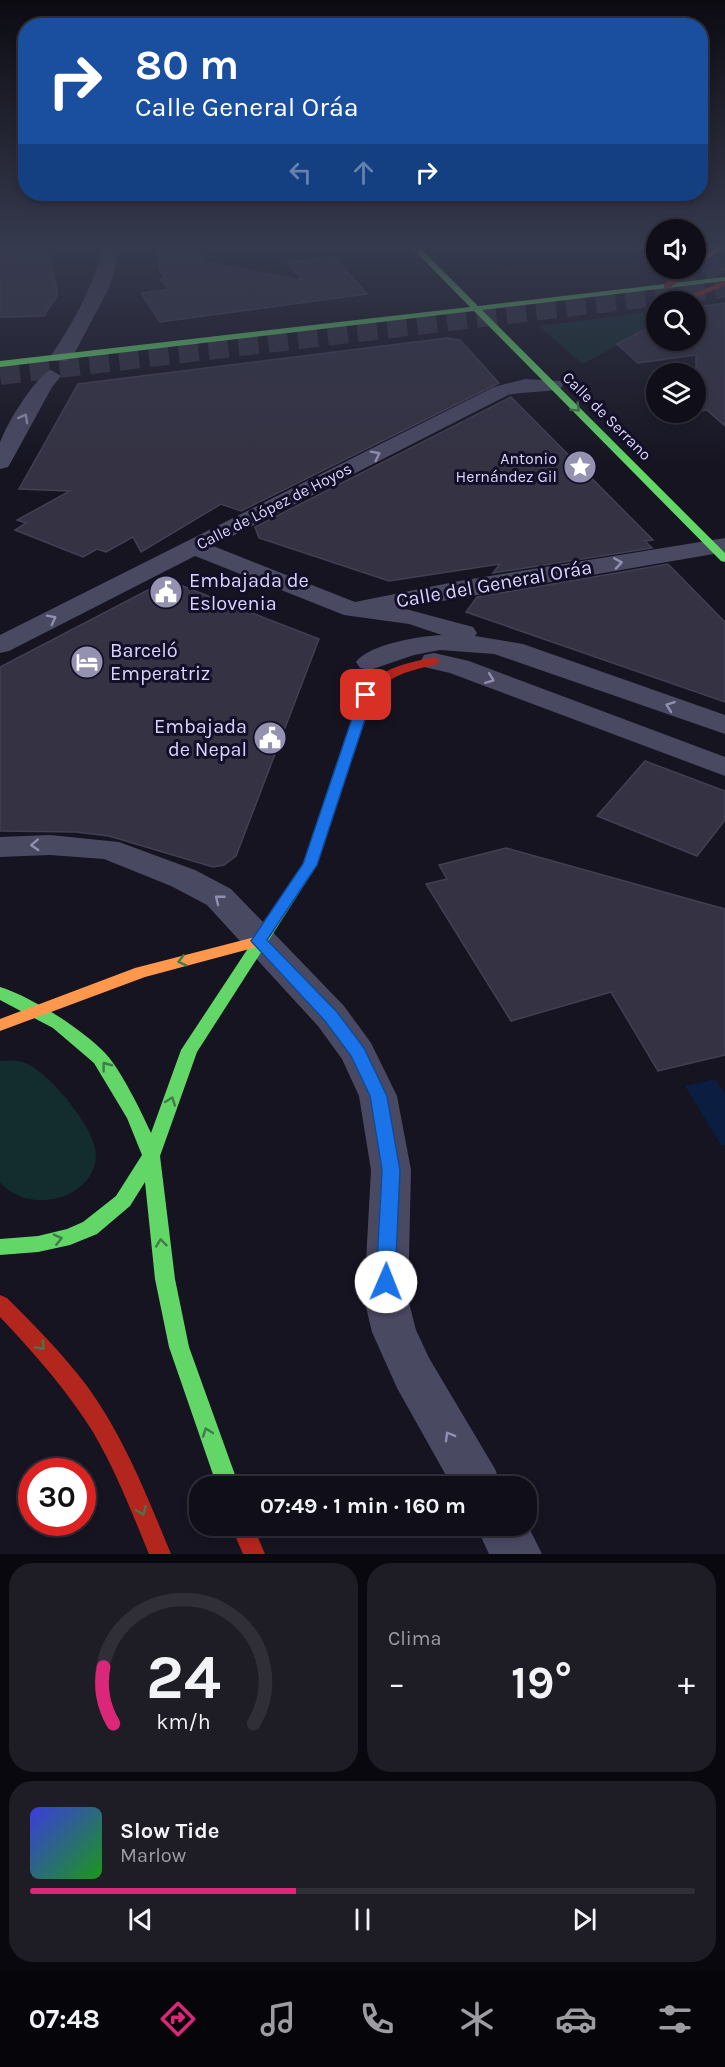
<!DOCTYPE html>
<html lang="es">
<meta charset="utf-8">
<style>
body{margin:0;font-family:Karla,sans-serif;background:#1e1d26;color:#f1f3f6;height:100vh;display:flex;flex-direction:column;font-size:22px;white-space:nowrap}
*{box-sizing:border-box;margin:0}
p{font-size:20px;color:#9c9ca2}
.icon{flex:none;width:33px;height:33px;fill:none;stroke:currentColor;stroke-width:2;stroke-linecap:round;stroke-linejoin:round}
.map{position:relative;height:1554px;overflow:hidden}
.panel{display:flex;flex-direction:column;gap:9px;padding:9px;background:#09080e;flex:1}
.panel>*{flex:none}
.hud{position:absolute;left:18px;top:18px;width:690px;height:183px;border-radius:24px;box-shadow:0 3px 9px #0003,0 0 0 2px #302f38;background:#1a4fa0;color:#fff;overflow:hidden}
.fabs{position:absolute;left:646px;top:219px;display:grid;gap:12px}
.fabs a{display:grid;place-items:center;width:60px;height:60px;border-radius:50%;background:#100f19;box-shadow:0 3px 9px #0003,0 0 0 2px #302f38;font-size:30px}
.speed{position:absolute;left:18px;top:1458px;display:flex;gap:12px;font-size:30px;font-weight:700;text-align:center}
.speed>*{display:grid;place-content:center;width:78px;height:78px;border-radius:50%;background:#100f19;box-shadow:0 3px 9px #0003,0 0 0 2px #302f38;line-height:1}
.speed .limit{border:9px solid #d22;background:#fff;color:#111}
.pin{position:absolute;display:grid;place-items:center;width:51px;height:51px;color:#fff;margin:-26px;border-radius:12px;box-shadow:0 3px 9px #0006}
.me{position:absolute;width:66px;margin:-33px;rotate:1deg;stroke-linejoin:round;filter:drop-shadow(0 0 4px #0008)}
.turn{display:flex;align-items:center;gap:21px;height:126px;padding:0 18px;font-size:27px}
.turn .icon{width:78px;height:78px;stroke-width:2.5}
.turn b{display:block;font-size:42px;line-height:51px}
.lanes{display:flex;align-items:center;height:57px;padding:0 18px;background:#0003;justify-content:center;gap:30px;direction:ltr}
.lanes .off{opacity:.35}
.big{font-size:45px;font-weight:700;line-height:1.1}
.panel .card{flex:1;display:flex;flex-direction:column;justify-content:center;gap:9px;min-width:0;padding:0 21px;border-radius:24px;background:#1e1d26}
.panel .dial{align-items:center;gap:0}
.dial svg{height:156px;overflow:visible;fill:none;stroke:#302f38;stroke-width:7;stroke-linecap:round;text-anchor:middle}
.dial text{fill:#f1f3f6;stroke:none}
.song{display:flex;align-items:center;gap:18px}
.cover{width:72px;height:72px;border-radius:9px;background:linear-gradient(135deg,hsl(240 70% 55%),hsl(120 70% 35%))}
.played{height:6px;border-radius:3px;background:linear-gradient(90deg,#db2777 40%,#302f38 40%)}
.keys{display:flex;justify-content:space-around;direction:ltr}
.heat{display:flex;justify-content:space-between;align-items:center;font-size:33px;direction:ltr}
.panel .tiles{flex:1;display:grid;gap:9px;grid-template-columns:1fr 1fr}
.card:last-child{grid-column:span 2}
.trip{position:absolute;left:189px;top:1476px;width:348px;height:60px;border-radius:24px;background:#100f19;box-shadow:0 3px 9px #0003,0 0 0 2px #302f38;font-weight:700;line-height:60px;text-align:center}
.dock{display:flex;height:96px;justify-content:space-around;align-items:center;background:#06060a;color:#9c9ca2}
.dock .icon{width:42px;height:42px}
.dock .active{color:#db2777}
.dock b{font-size:27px;color:#f1f3f6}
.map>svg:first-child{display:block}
</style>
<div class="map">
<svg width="725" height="1554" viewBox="0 0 725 1554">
<rect width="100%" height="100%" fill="#161421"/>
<!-- green -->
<g fill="#132c2d">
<path d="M657,311V323L583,364L539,326Z"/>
<path d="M0,1061C10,1060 22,1060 31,1066C53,1078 98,1131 96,1157C92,1201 27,1215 0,1182Z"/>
</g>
<!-- water -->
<path fill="#0b1e41" d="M715,1079L725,1094V1145L722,1146L685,1086Z"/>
<!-- building -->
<g fill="#343243" stroke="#433f54" stroke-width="1.5">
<path d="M158,247H195L196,252H203L204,262L302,280L287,262L334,257L367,294L160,322L141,293L169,289L160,279L165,278L160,272Z"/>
<path d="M48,250L58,294L44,316L0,317V253Z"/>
<path d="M725,303V426L707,410L696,412V355L638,363L617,344L657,323V340H696V307Z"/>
<path d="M447,338L460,340L499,383L241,511L221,504L141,552L133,537L106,552L97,549L83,557L15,530L26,523L17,520L70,491L19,489L78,384Z"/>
<path d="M511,397L653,540L645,541L652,548L493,573L500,564L389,581L259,538L255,527Z"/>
<path d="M668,564L725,622V702L466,612L477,597Z"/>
<path d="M167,580L319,639L236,856L224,865L213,867L109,836L76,832L0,831V667Z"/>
<path d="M645,761L725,791V820L697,856L597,816Z"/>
<path d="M506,848L725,909V1055L658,1071L611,992L511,1021L426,884L447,879L439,865Z"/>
</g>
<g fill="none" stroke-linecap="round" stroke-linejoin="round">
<!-- primary-tunnel -->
<g stroke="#333142" stroke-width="20" stroke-dasharray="20 10" stroke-linecap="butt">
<path d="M677,287L700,277L725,257"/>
<path d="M0,375L725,288"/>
</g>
<!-- street -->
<g fill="#4a4962" fill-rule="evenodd">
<path d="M104,247H120L110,286L74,354L67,361H53L50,357C74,322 92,288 104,247Z"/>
<path d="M51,370L61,376L52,387L11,462L8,467L0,469C0,461 0,452 0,444C3,429 37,374 51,370Z"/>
<path d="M525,379L560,381L563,385L560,389C543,393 525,391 508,395L213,546L355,602L459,581L725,538V552L402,608L473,627L477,633L475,636L523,644L725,715V734L494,654L440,650L414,655L370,670L360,668L356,662C369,644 421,636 442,635L409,624L344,615L195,556L9,651L0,653V635L494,387Z"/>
<path d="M434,653L469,661L725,757V776L450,673L424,667L421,661L424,655Z"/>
<path d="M50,835L119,842L195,870L231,889L344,1006L371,1043L397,1096L411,1170L408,1299L416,1330L429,1358L495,1469L502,1486H452L397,1388L372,1332L364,1299L371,1170L359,1096L342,1059L318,1026L207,905L171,886L104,859L50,855L0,857V837Z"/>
<path d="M526,1522L542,1554H489L476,1526H526Z"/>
</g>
<!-- fast -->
<g fill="#63d668" fill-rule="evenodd">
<path d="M411,247H419L478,306L725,277V281L482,310L725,553V562L721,561L474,311L0,367V361L470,307Z"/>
<path d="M327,809L334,813L317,865L197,1052L160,1156L175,1279L189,1347L239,1486H217L169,1347L155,1279L145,1182L130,1206L97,1234L70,1245L38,1252L0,1255V1239L38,1236L67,1229L83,1222L116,1196L142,1155L127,1118L94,1063L53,1028L0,1000V987C32,997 82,1029 105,1053C120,1068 142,1113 151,1133L181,1050L303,865L320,813Z"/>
</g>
<!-- slow -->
<g fill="#ff974d" fill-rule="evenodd">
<path d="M715,247H724L696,267V261Z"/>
<path d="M259,936L264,937L267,941L264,945L145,977L0,1031V1019L135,968Z"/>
</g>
<!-- jam -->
<g fill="#b3261e" fill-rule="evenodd">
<path d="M685,268H694L670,288H664V284Z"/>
<path d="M725,281V286L684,302H671Z"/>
<path d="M434,657L440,661L438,664C409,671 393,673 372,696L334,813L327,817L322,816L320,813L362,692C386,666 400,665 434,657Z"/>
<path d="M0,1295L7,1298C35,1326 63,1354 87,1386C124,1437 147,1496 171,1554H149C132,1513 116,1471 93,1432C67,1390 34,1353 0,1317Z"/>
<path d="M231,1526H253L265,1554H243Z"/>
</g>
</g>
<!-- one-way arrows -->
<defs><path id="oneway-chevron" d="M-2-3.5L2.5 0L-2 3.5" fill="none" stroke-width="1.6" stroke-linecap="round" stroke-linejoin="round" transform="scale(1.5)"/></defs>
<g stroke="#3f7c4a">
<use href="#oneway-chevron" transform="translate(576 408) rotate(45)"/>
<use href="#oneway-chevron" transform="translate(182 961) rotate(165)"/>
<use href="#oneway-chevron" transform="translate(106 1066) rotate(-127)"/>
<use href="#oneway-chevron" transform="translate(171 1101) rotate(-70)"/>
<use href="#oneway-chevron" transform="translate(58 1239) rotate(-13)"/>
<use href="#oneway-chevron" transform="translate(161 1243) rotate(-96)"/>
<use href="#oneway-chevron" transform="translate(41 1346) rotate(47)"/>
<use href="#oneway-chevron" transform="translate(207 1432) rotate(-110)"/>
<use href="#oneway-chevron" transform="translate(142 1511) rotate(67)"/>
</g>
<g stroke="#928eb0">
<use href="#oneway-chevron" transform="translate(24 418) rotate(-61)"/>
<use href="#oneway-chevron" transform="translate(376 455) rotate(-27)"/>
<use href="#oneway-chevron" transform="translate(618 563) rotate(-9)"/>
<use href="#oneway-chevron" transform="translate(52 619) rotate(-27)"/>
<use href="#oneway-chevron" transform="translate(490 679) rotate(21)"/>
<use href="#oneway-chevron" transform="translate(670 706) rotate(-160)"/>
<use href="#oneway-chevron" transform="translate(35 845) rotate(177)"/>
<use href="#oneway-chevron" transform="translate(219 899) rotate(-141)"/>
<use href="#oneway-chevron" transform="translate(449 1436) rotate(-120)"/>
</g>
<!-- sky -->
<linearGradient id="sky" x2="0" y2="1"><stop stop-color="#0c0b12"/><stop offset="0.53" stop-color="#363a4e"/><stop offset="1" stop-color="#363a4e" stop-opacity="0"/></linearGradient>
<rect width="725" height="465" fill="url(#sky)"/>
<!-- route -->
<path fill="#1a73e8" stroke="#114b97" stroke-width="1.5" d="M366,691L373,695L317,865L267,940L337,1012L364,1048L387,1096L400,1170L395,1282L393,1289L386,1291L379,1289L376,1282L382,1170L370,1096L351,1056L325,1021L251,941L303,864L360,695Z"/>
<!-- icons -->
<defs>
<g id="sight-disc" transform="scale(1.725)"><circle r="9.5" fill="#9591b1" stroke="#130f26"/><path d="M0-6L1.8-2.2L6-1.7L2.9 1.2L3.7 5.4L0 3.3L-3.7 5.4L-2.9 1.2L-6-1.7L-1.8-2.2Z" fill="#fff"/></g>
<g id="civic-disc" transform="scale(1.725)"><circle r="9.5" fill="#9591b1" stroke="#130f26"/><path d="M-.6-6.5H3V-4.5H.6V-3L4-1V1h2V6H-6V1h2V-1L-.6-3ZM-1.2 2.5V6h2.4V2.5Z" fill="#fff"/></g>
<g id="hotel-disc" transform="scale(1.725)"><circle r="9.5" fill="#9591b1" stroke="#130f26"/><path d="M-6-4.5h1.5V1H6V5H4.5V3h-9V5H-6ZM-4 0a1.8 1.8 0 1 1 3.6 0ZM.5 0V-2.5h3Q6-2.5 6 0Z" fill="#fff"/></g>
</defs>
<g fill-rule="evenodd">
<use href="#sight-disc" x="580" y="467"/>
<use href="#civic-disc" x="166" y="592"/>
<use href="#hotel-disc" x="87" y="662"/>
<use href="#civic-disc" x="270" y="738"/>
</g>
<g text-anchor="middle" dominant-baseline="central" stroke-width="6" stroke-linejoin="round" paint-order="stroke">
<!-- far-street labels -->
<g font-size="16" fill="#d9d4ff" stroke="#130f26">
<text transform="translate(607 416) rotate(45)">Calle de Serrano</text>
<text transform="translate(274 506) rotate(-27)">Calle de López de Hoyos</text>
</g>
<!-- far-poi labels -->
<g font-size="16" fill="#d9d4ff" stroke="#130f26" text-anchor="end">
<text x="557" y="458">Antonio<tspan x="557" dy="18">Hernández Gil</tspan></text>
</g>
<!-- poi labels -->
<g font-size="20" fill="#d9d4ff" stroke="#130f26" text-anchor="start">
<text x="189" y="580">Embajada de<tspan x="189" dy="23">Eslovenia</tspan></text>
<text x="110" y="650">Barceló<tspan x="110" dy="23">Emperatriz</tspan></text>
<text x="247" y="726" text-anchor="end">Embajada<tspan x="247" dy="23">de Nepal</tspan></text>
</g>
<!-- street labels -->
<g font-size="20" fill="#d9d4ff" stroke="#130f26">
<text transform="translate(494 584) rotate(-10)">Calle del General Oráa</text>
</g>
</g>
</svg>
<div class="fabs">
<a><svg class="icon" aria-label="sound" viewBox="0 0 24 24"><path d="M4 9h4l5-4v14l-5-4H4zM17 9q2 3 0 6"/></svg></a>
<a><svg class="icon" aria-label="search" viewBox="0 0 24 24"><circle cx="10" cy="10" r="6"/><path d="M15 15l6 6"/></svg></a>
<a><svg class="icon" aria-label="layers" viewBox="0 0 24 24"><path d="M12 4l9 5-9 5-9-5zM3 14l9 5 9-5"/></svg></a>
</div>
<div class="speed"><div class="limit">30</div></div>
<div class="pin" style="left:366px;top:695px;background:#d93025"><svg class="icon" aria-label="arrive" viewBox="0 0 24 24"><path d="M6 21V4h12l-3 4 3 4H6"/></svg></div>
<svg class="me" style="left:386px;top:1282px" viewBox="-20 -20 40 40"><circle r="19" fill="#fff"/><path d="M0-13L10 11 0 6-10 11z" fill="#1a73e8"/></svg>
<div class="trip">07:49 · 1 min · 160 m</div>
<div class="hud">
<div class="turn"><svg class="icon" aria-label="right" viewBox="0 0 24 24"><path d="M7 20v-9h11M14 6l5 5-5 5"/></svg><div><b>80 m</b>Calle General Oráa</div></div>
<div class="lanes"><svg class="icon off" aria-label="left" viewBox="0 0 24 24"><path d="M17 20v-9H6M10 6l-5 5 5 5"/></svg><svg class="icon off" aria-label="ahead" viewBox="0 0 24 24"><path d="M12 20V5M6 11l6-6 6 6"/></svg><svg class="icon" aria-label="right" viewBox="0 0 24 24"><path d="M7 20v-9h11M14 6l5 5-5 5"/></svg></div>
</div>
</div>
<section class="panel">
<div class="tiles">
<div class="card dial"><svg viewBox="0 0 100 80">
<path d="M14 69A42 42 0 1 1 86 69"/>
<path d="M14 69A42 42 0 0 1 9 40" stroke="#db2777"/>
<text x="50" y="56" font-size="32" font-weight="700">24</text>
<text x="50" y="72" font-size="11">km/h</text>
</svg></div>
<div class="card"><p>Clima</p>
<div class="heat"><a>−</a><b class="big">19°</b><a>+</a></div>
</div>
<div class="card">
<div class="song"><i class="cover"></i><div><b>Slow Tide</b><p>Marlow</p></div></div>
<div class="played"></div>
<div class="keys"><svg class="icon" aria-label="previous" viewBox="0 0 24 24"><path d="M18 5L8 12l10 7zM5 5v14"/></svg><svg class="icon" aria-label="pause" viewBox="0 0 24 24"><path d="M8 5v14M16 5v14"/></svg><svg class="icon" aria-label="next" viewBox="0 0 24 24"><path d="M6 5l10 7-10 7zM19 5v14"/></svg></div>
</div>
</div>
</section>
<nav class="dock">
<b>07:48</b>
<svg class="icon active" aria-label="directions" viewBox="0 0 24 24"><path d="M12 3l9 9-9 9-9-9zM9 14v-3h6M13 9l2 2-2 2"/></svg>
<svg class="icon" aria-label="music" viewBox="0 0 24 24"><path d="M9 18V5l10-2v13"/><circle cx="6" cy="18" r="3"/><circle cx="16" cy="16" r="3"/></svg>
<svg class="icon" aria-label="phone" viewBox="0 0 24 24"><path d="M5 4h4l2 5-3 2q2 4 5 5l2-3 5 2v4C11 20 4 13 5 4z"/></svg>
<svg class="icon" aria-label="climate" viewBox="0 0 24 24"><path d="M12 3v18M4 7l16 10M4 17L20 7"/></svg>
<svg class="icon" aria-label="car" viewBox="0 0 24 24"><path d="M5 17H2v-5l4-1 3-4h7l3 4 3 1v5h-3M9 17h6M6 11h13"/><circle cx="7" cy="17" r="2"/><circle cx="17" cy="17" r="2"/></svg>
<svg class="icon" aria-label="filters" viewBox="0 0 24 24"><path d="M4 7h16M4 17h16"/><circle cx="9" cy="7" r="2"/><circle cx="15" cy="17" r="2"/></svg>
</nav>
